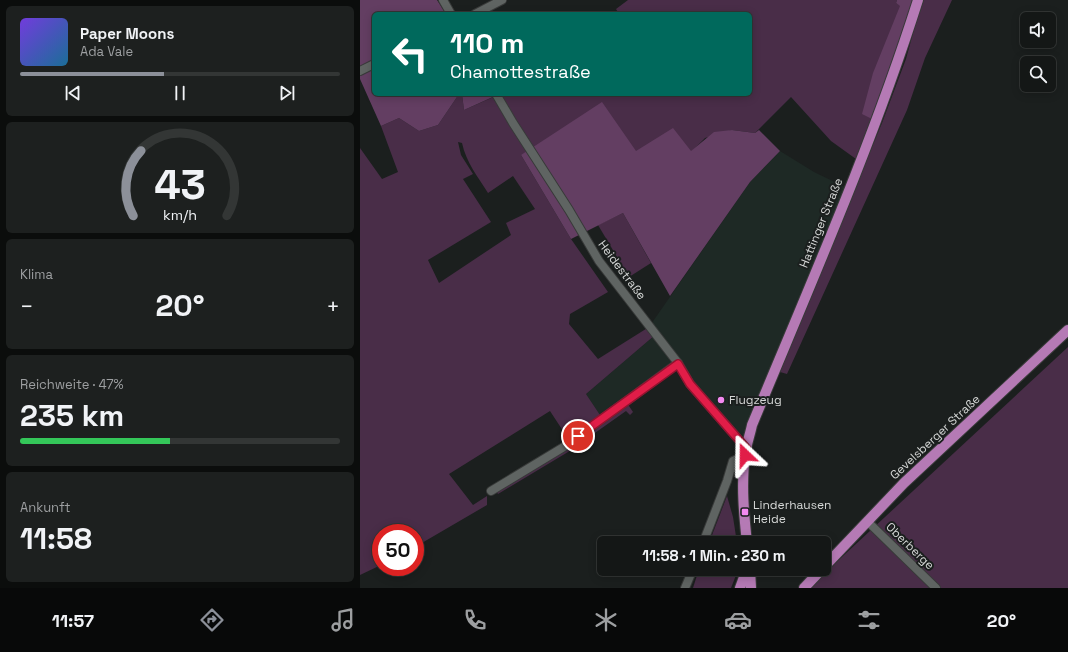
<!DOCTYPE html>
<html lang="de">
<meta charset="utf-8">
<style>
body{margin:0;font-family:"Space Grotesk",sans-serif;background:#1d201f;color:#f1f3f6;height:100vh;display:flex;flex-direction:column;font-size:15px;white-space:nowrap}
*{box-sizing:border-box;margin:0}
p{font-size:13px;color:#9d9fa1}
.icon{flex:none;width:22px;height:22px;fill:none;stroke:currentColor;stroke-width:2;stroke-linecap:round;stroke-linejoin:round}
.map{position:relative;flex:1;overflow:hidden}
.drawer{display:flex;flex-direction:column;gap:6px;padding:6px;background:#0b0d0c;width:360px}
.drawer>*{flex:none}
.hud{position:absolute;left:12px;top:12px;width:380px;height:84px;border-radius:6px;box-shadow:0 2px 10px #0003,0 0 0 1px #333635;background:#00695c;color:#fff;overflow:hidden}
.tools{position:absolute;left:660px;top:12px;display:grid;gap:8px}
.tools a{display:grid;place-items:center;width:36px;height:36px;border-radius:6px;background:#141716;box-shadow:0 2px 10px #0003,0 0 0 1px #333635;font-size:20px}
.speed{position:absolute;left:12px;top:524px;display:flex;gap:8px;font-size:20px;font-weight:700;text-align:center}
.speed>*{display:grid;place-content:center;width:52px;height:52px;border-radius:50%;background:#141716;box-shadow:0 2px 10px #0003,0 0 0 1px #333635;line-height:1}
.speed .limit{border:6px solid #d22;background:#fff;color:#111}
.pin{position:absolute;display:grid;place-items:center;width:34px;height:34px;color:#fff;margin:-17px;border:2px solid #fff;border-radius:50%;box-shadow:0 1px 4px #0007}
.me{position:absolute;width:44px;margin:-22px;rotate:337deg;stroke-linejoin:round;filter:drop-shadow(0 0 3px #0008)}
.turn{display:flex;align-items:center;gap:14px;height:84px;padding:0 12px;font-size:18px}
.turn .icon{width:52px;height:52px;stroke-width:2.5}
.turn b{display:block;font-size:28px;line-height:34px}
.big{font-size:30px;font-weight:700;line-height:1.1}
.drawer .widget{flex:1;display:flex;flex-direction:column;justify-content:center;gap:6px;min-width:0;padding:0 14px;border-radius:6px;background:#1d201f}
.drawer .dial{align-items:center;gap:0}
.dial svg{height:104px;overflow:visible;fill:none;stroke:#333635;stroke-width:7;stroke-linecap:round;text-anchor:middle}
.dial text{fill:#f1f3f6;stroke:none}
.song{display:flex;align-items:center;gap:12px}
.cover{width:48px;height:48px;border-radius:6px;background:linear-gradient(135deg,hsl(260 70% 55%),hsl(200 70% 35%))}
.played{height:4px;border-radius:2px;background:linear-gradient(90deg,#8c9099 45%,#333635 45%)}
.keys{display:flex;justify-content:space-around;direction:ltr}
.heat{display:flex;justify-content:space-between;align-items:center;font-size:22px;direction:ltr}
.charge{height:6px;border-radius:3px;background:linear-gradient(90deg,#34c759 47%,#333635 0)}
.trip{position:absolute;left:237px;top:536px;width:234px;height:40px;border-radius:6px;background:#141716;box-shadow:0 2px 10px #0003,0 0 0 1px #333635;font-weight:700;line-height:40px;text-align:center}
.dock{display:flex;height:64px;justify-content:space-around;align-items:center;background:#080909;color:#9d9fa1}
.dock .icon{width:28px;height:28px}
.dock .active{color:#8c9099}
.dock b{font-size:18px;color:#f1f3f6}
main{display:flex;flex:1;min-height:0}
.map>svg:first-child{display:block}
</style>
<main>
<section class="drawer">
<div class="widget">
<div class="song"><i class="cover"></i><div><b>Paper Moons</b><p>Ada Vale</p></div></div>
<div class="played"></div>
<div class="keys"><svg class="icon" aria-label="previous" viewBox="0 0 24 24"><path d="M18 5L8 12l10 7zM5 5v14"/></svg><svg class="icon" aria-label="pause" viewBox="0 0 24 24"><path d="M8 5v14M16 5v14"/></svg><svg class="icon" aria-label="next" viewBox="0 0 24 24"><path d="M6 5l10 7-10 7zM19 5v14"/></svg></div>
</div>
<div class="widget dial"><svg viewBox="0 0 100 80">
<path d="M14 69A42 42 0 1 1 86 69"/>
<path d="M14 69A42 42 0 0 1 20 19" stroke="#8c9099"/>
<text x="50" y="56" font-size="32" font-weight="700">43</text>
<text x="50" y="72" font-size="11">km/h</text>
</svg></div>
<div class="widget"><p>Klima</p>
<div class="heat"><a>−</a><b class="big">20°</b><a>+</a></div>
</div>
<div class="widget"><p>Reichweite · 47%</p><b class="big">235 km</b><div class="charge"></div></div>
<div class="widget"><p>Ankunft</p><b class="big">11:58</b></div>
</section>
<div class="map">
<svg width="708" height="588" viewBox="0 0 708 588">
<rect width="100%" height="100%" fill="#1b1f1e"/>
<!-- built -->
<path fill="#1e2925" d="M399,130L420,151L454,172L485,187L387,428L384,439L381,442L318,364L242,418L226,394L295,335L289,327L390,182L420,151Z"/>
<!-- green -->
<g fill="#492d48" fill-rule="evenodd">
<path d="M268,0H537L536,3L541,6L512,119L496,159L471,141L431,97L395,133L372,130L345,138L331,152L276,151L161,155L211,239L248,292L210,314L209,324L238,359L289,327L295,335L226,394L242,418L209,440L190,411L89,474L113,505L127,496V505L55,547V533H21V565L0,575V148L22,179L38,172L21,126L39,118L59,131L78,125L99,94H102L104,110L140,94H390V14H259L256,9ZM98,142L102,143C106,162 118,177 128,193L153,176L175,209L146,223L151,235L79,283L68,260L131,222L103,179L113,174L101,155Z"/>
<path d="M562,0H592L565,58L547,110L427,374L420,372L457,278L522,123L546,59Z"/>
<path d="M263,213L291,263L269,277L238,225Z"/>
<path d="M708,347V588H451L469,569Z"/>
<path d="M267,403L273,412L270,415L266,411L208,452L138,494L136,491Z"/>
<path d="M367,496L373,517L377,543H349Z"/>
<path d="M339,569H378V570L371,588H333Z"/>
</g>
<!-- forest -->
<g fill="#633e62">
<path d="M0,0H77L86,14H14V94H99L78,125L59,131L39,118L21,126L0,79Z"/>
<path d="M537,0H553L541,39L512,119L502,114L513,73L540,6L536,3Z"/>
<path d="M102,94H134L135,96L104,110Z"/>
<path d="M242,102L276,151L313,128L331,151L354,132L372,130L395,133L399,130L420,151L390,182L310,296L263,213L211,239L161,155Z"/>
</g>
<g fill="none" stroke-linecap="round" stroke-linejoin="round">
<!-- minor casing -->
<g stroke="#383a39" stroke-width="10">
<g id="minor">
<path d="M83,0L91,14"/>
<path d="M115,14L142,0"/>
<path d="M0,71L14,64"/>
<path d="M136,94L153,123L209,210L239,261L318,363L330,384L386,448"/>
<path d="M131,491L207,445L318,363"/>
<path d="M507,521L576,588"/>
<path d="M343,543L367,481L373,461L385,455"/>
<path d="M325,588L333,569"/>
</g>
</g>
<!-- major casing -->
<g stroke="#383a39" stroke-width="12">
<g id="major">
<path d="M387,543C384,515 381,484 385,456C386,445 390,435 392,425C450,285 512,145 558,0"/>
<path d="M464,567L544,483L708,330"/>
<path d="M390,569L391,588"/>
<path d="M380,588L387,569"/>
<path d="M444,588L462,569"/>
</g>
</g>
<!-- minor -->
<use href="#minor" stroke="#5f6462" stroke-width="8"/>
<!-- major -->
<use href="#major" stroke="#b57ab5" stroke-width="10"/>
</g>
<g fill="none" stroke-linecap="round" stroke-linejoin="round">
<!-- route casing -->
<g stroke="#92132f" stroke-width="10">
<path id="route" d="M218,436L318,364L330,384L386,448L385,455"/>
</g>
<!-- route -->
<use href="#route" stroke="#e11d48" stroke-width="7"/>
</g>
<!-- markers -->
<g fill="#f38af1" stroke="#1b1f1e" stroke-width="1.5">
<circle cx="361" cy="400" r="4"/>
<rect x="381" y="508" width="8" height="8" rx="2"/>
</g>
<g text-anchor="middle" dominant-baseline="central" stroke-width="4" stroke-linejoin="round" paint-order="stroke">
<!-- street labels -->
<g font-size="12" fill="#d5d7d6" stroke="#1b1f1e">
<text transform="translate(461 223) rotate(-68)">Hattinger Straße</text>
<text transform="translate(262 270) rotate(53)">Heidestraße</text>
<text transform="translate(575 437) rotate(-43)">Gevelsberger Straße</text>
<text transform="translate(550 546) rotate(44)">Oberberge</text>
</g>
<!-- poi labels -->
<g font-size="12" fill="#d5d7d6" stroke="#1b1f1e" text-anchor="start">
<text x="369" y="400">Flugzeug</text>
<text x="393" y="505">Linderhausen<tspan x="393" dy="14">Heide</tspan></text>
</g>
</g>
</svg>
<div class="tools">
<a><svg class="icon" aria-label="sound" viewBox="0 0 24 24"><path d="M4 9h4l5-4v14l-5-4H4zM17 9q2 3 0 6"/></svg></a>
<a><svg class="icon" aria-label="search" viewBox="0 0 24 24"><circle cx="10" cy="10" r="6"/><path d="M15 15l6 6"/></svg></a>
</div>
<div class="speed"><div class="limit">50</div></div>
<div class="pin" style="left:218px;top:436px;background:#d93025"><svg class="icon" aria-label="arrive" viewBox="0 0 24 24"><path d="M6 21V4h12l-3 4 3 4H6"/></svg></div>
<svg class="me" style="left:385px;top:455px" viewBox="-20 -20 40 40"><path d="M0-17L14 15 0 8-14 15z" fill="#e11d48" stroke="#fff" stroke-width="4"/></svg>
<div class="trip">11:58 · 1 Min. · 230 m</div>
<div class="hud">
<div class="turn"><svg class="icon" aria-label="left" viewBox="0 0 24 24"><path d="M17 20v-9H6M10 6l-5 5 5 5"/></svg><div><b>110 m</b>Chamottestraße</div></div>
</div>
</div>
</main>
<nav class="dock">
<b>11:57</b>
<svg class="icon active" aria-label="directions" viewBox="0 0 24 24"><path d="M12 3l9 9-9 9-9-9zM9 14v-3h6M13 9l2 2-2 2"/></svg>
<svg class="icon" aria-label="music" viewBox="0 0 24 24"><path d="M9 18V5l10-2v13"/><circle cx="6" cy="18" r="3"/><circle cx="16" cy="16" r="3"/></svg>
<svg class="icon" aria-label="phone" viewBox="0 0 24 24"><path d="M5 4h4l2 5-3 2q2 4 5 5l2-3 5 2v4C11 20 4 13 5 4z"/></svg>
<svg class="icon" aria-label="climate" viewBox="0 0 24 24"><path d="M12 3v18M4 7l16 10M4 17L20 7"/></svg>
<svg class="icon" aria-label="car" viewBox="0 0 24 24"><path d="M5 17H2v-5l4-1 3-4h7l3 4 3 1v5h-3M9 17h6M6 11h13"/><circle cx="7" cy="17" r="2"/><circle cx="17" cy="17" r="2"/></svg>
<svg class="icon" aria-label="filters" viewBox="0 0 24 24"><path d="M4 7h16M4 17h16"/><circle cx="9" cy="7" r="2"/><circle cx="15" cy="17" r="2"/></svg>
<b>20°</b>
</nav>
